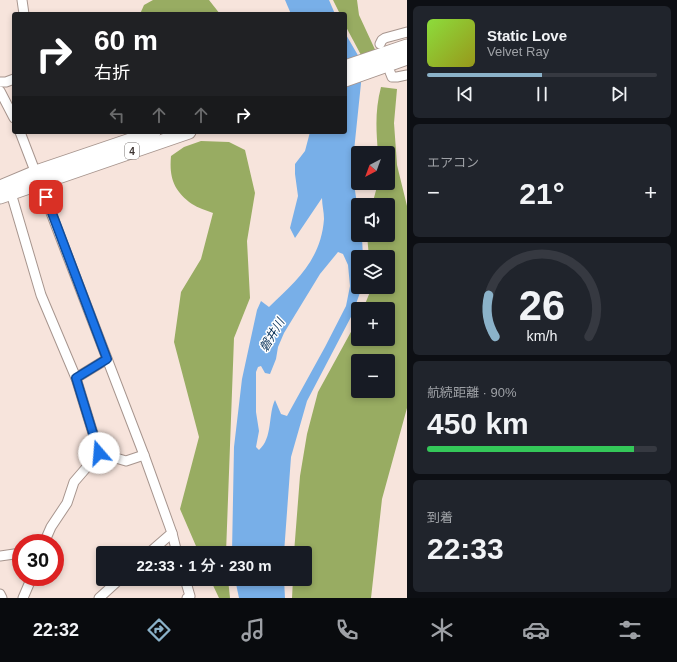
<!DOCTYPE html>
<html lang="ja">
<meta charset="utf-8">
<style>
body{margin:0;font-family:Arial,"Noto Sans JP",sans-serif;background:#20242c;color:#f1f3f6;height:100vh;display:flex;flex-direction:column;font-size:15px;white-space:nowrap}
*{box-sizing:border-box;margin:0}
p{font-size:13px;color:#9ea1a6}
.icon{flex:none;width:22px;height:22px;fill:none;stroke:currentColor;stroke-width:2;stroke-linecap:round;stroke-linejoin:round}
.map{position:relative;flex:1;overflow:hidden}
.drawer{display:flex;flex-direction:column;gap:6px;padding:6px;background:#0d0f14;width:270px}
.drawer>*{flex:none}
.banner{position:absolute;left:12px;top:12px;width:335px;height:122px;border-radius:4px;box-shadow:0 2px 6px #0003;background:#202124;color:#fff;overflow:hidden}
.needle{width:26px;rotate:221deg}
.tools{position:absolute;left:351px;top:146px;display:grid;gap:8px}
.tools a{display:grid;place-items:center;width:44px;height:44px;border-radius:4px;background:#171b24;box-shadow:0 2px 6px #0003;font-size:20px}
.speed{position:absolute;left:12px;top:534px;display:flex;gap:8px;font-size:20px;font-weight:700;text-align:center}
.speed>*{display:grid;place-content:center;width:52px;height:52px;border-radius:50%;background:#171b24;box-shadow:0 2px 6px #0003;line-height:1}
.speed .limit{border:6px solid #d22;background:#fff;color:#111}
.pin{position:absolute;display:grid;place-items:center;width:34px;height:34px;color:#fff;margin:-17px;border-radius:8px;box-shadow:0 2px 6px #0006}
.me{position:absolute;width:44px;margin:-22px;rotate:342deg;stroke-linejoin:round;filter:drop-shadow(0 0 3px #0008)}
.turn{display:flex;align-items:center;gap:14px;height:84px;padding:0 16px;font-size:18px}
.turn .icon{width:52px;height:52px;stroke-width:2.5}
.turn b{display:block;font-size:28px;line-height:34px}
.lanes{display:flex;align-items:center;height:38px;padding:0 16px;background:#0003;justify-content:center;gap:20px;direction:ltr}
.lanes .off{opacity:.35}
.big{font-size:30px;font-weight:600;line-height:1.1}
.drawer .widget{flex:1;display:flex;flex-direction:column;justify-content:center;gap:6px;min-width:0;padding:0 14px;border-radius:6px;background:#20242c}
.drawer .dial{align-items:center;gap:0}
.dial svg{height:104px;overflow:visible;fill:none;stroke:#363941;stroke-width:7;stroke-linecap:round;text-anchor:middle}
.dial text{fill:#f1f3f6;stroke:none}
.song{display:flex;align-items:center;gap:12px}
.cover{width:48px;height:48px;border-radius:6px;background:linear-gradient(135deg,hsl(90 70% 55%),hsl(60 70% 35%))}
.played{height:4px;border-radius:2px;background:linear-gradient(90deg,#8bb2c9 50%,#363941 50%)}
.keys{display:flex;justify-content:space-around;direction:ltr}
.heat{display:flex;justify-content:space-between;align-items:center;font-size:22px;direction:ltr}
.charge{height:6px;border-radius:3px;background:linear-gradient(90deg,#34c759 90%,#363941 0)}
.trip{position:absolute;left:96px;top:546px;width:216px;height:40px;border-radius:4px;background:#171b24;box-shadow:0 2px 6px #0003;font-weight:600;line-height:40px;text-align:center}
.menu{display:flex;height:64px;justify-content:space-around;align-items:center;background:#090b0e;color:#9ea1a6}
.menu .icon{width:28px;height:28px}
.menu .on{color:#8bb2c9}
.menu b{font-size:18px;color:#f1f3f6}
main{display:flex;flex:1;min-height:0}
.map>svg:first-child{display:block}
</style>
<main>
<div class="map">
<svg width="407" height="598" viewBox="0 0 407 598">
<rect width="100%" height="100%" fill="#f7e4dc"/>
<!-- forest -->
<g fill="#98ac62" fill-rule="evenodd">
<path d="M153,0H209L220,14H140L144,5Z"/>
<path d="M333,0H357L359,15L378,56L361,55L345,25V14H340Z"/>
<path d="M381,87L397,89L394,123L397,165L407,206V408L382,499L371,598H292L293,579H305V553H294L300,476L307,434L318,392L358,319V339H388V309H363L372,287H388V257H369L367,235H388V205H372L378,183H388V153H378C376,129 375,110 381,87ZM358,361H388V391H358Z"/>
<path d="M201,141L229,142L245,150L255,193L247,241L250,298L234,338L226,553H199L180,509L199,437L174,342L181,292L201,259L213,213C206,210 198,208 192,204C174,191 169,178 171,156L184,147Z"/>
<path d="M210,579H228L230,598H219Z"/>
</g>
<!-- water -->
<g fill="#78afe8" fill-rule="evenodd">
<path d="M285,0H329L335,14H291Z"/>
<path d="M345,33L363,64L352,170L358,211V235H362V238L363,257H358V287H362L352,315L307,401L291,457L284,553H232L234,447L242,379L257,310L261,301L269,307C296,281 321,260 324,219C324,212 322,205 322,198L295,238L290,228L298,196L295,174V164L305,151L310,132H345ZM338,252L343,254L348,265L350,286L346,306L325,347L287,416L281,414L275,400C268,414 273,438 259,450L256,447L259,431L256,412V372L258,367L261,366L265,373L270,374L276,359L278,347L284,333L320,274Z"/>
<path d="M235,579H284L285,598H239Z"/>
</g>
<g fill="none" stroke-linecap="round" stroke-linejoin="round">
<!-- minor casing -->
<g stroke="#a7958e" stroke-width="11">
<g id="minor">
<path d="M22,0L24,14"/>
<path d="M380,44L382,40L385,38L407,32"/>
<path d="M390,72L392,77H397L407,75"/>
<path d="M0,82H6L14,79"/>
<path d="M0,91L14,118"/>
<path d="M20,132L144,455L172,533L149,553"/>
<path d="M11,193L41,295L76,378L99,453"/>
<path d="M76,378L107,359"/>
<path d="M172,533L177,553"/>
<path d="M44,543L51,527L67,503L74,482L99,453L126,461L144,455"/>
<path d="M0,556L21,553"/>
<path d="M185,579L190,596L187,598"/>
<path d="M0,594L2,598"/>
<path d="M23,598L32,577"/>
<path d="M99,598L120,579"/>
</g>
</g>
<!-- highway casing -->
<g stroke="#a7958e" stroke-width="15">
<g id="highway">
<path d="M345,67L407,46"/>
<path d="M345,80L407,58"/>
<path d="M0,187L36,172L154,132"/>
<path d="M0,197L189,132"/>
</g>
</g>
<!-- minor -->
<use href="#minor" stroke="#fff" stroke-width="9"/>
<!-- highway -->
<use href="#highway" stroke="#fff" stroke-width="13"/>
</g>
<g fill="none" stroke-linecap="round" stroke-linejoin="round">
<!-- route casing -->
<g stroke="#114b97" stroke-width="10">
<path id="route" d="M46,197L107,359L76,378L99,453"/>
</g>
<!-- route -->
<use href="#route" stroke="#1a73e8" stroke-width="7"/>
</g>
<g text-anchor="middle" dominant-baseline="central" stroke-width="3" stroke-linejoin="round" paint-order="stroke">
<!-- shield labels -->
<rect fill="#fff" stroke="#777270" stroke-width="1" x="125" y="143" width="14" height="16" rx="3"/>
<g font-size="10" font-weight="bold" fill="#3d3532">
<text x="132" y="151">4</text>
</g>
<!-- water labels -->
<g font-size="12" font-style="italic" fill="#143b60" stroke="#fff">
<text transform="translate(272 335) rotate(-59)">磐井川</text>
</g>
</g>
</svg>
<div class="tools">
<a><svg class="needle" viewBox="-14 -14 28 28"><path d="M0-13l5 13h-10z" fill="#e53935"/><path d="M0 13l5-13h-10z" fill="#9ea1a6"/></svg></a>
<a><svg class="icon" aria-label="sound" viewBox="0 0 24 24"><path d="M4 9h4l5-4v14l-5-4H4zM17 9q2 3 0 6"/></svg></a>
<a><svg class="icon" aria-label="layers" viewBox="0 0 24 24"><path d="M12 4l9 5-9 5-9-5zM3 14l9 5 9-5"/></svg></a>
<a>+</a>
<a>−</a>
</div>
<div class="speed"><div class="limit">30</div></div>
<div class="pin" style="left:46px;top:197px;background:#d93025"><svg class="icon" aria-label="arrive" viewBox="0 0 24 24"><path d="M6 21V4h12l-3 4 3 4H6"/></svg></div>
<svg class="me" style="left:99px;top:453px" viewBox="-20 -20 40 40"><circle r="19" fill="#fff"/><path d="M0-13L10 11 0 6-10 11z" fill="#1a73e8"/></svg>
<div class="trip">22:33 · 1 分 · 230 m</div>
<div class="banner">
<div class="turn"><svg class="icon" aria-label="right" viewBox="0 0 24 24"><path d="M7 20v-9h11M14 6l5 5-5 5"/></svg><div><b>60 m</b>右折</div></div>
<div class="lanes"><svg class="icon off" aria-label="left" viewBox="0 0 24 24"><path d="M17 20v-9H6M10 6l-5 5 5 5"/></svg><svg class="icon off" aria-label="ahead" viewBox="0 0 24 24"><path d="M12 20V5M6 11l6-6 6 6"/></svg><svg class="icon off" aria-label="ahead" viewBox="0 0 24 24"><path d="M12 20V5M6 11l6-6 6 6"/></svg><svg class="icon" aria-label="right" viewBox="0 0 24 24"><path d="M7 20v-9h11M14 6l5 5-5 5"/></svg></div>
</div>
</div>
<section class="drawer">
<div class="widget">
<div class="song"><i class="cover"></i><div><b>Static Love</b><p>Velvet Ray</p></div></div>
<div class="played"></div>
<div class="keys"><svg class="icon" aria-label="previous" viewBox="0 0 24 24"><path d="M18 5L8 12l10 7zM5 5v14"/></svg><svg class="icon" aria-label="pause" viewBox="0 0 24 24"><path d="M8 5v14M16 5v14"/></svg><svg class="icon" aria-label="next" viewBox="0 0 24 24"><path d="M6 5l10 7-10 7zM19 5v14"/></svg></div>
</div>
<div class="widget"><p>エアコン</p>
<div class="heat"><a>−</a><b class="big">21°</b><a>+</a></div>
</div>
<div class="widget dial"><svg viewBox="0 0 100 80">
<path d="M14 69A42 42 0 1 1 86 69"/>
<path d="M14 69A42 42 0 0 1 9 37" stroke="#8bb2c9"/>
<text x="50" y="56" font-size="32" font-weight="700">26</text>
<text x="50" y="72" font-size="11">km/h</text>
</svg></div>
<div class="widget"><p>航続距離 · 90%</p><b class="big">450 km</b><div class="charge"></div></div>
<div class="widget"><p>到着</p><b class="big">22:33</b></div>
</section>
</main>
<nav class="menu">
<b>22:32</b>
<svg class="icon on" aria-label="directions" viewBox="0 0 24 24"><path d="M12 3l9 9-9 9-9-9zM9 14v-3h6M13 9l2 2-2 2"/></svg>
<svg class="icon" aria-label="music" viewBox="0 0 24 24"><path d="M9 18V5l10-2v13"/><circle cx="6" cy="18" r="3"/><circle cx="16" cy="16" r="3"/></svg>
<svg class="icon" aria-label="phone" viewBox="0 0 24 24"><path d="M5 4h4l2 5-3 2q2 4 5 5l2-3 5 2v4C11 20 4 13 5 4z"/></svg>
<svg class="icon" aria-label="climate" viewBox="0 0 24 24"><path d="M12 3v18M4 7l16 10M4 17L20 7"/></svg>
<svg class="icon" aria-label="car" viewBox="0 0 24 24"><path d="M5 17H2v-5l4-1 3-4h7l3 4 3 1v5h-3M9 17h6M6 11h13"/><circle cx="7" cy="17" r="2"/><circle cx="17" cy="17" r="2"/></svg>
<svg class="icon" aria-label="filters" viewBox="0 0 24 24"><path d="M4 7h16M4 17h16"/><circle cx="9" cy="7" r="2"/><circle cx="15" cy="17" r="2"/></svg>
</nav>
